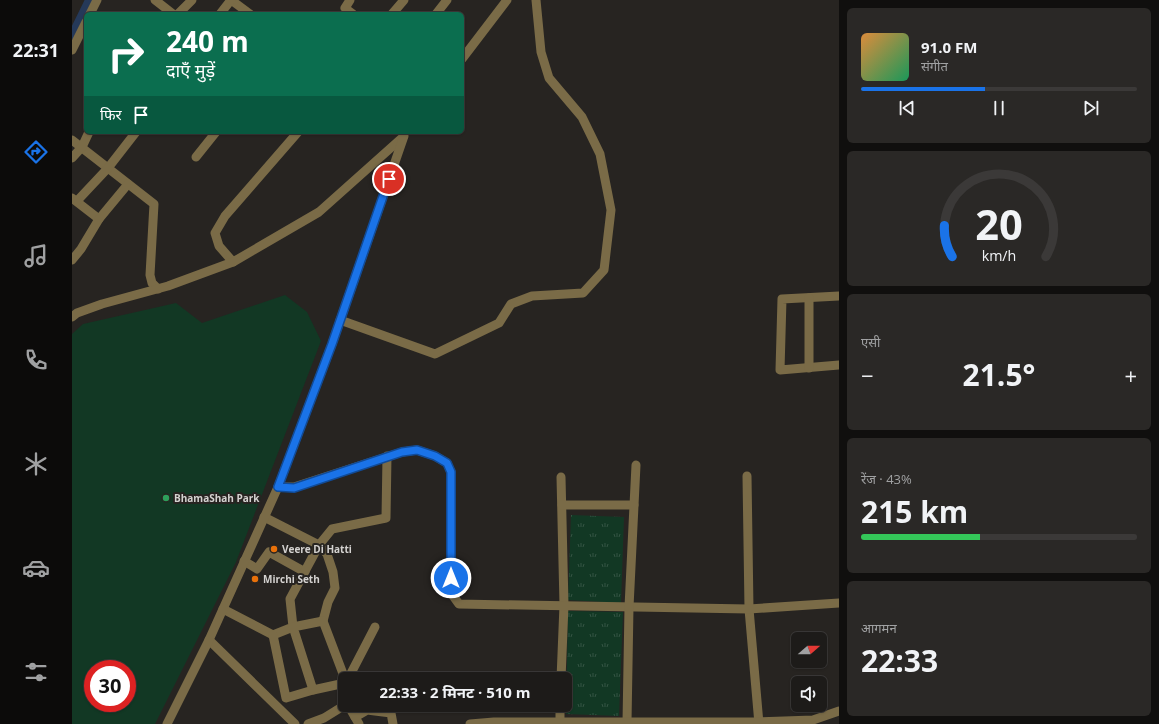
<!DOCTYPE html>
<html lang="hi">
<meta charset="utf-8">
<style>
body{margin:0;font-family:"Open Sans","Noto Sans Devanagari",sans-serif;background:#2a2826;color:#f1f3f6;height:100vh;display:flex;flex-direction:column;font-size:15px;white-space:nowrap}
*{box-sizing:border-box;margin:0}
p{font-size:13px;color:#a0a1a2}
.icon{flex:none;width:22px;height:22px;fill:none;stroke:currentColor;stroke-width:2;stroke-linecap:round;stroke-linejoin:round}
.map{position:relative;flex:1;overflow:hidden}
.drawer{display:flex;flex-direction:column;gap:8px;padding:8px;background:#100f0e;width:320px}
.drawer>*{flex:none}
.guide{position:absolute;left:12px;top:12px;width:380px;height:122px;border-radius:6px;box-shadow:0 1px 3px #0004,0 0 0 1px #3b3938;background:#0b6e4f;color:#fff;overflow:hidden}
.needle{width:26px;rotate:70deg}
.fabs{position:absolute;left:719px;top:632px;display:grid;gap:8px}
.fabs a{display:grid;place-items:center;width:36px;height:36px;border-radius:6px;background:#1d1b19;box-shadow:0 1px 3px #0004,0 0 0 1px #3b3938;font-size:20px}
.speed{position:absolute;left:12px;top:660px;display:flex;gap:8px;font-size:20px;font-weight:700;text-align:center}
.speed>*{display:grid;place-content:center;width:52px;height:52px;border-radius:50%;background:#1d1b19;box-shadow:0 1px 3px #0004,0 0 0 1px #3b3938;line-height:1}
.speed .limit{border:6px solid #d22;background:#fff;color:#111}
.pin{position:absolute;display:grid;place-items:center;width:34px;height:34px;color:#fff;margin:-17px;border:2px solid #fff;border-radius:50%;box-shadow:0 1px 4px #0007}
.me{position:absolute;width:44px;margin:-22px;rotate:0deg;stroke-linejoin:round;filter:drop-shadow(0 0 3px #0008)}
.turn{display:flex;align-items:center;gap:14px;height:84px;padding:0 16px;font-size:18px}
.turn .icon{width:52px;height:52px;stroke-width:2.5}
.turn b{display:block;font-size:28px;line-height:34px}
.then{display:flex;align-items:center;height:38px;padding:0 16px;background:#0003;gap:8px;font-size:15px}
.big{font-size:30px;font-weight:700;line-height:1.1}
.drawer .card{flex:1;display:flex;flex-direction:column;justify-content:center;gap:6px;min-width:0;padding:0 14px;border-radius:6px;background:#2a2826}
.drawer .dial{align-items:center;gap:0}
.dial svg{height:104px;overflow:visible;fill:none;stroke:#3b3938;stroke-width:7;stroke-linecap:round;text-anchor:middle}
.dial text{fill:#f1f3f6;stroke:none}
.song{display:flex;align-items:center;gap:12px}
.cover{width:48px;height:48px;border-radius:6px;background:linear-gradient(135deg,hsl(30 70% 55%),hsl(150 70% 35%))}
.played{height:4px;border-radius:2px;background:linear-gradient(90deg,#1a73e8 45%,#3b3938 45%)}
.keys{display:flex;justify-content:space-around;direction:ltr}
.heat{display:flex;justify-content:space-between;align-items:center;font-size:22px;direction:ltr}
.charge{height:6px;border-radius:3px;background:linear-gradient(90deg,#34c759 43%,#3b3938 0)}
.trip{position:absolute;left:266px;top:672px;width:234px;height:40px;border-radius:6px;background:#1d1b19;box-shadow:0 1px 3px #0004,0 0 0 1px #3b3938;font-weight:700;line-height:40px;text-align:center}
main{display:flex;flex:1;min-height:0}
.tabs{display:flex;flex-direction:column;width:72px;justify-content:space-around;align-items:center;background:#0c0b0a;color:#a0a1a2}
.tabs .icon{width:28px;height:28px}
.tabs .active{color:#1a73e8}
.tabs b{font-size:18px;color:#f1f3f6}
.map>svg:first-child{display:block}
</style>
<main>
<nav class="tabs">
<b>22:31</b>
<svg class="icon active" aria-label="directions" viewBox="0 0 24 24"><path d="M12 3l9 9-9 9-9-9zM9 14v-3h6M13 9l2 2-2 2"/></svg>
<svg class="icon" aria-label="music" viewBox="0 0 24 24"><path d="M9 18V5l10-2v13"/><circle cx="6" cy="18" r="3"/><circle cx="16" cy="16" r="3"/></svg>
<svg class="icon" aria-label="phone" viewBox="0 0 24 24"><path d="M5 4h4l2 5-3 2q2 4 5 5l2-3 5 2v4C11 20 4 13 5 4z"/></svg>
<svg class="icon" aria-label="climate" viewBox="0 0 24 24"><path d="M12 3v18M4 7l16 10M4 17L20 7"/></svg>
<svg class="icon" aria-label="car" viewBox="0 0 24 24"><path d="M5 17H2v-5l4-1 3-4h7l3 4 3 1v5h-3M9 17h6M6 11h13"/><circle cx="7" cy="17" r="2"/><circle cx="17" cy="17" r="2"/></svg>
<svg class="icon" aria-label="filters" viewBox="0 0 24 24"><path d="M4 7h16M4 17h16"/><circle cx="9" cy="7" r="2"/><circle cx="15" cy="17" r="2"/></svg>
</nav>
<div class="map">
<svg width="767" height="724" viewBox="0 0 767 724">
<defs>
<pattern id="park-tufts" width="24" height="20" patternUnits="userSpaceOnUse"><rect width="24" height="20" fill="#123824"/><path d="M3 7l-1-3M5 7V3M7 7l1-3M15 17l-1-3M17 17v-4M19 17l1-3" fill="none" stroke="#345443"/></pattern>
</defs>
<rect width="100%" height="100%" fill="#272421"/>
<!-- green -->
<path fill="#123824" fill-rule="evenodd" d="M213,295L235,312L249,341L164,562L83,724H0V334L11,324L104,303L130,323ZM21,669H55V703H21Z"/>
<!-- park -->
<g fill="url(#park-tufts)">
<path d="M499,515L552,517L549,603L496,600Z"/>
<path d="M496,611L551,612L547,716L494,714Z"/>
</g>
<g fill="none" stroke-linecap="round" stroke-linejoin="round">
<!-- canal -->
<path stroke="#253959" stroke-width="8" d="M0,35L17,0"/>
<!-- minor -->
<g stroke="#7a6b47" stroke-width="9">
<path d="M83,0L101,14"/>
<path d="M159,0L178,14"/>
<path d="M278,0L273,8L281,14"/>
<path d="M18,14L25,0"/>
<path d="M106,14L120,0"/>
<path d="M148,14L159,0"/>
<path d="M320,14L332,0"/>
<path d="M364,14L375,0"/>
<path d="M0,50L14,22"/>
<path d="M390,59L435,0"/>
<path d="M0,140L82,204L78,275L80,283L86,289"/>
<path d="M124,157L144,132"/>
<path d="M0,158L10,147L17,132"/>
<path d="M0,198L27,219"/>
<path d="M5,201L36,168L64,132"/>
<path d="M0,260L9,249L27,219L56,184"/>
<path d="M161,262L147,246L143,233L153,216L226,132"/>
<path d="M767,296L710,299L708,370L767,365"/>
<path d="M737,298V368"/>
<path d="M0,317L5,313L30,304L96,286L161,262L247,212L331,137"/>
<path d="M268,320L363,354L427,323L439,304L460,296L511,293L532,270L539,210L528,154L510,117L477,78L469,52L464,0"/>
<path d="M675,476L677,609L687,724"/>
<path d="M489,477L492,605L489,679"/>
<path d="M206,487H222L330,452L345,450L363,456L375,463L379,472V593L387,604L677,609L767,603"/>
<path d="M490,505H562"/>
<path d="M192,517L247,545L260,529L314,518L315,456"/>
<path d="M172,561L185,569L197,552L233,572"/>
<path d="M151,609L201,635L221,627L218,599L247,545L255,554L261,572L263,588L256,602L251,621"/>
<path d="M201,635L214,698L241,690"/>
<path d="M137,640L223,724"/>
<path d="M276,679L303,627"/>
<path d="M273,683L241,690L221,627L251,621L273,679"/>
<path d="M273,686L271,689L273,695"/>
<path d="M276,705L287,724"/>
<path d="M283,717L295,710L319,713L321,724"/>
<path d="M488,722V705"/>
<path d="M555,722L557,607L564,465"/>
<path d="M95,724L137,640L206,487L260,344L332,136"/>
<path d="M236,724L252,718L273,705"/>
<path d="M398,724L422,722H686L741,720L767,711"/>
</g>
</g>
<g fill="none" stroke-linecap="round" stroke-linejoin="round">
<!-- route casing -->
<g stroke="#114b97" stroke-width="10">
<path id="route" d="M317,179L260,344L206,487L222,488L330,452L345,450L363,456L375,463L379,472V578"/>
</g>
<!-- route -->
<use href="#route" stroke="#1a73e8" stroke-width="7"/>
</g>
<!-- markers -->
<circle fill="#2e9e5b" stroke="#272421" stroke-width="1.5" cx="94" cy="498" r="4"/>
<g fill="#e8710a" stroke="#272421" stroke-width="1.5">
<circle cx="202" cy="549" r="4"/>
<circle cx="183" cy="579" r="4"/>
</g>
<g text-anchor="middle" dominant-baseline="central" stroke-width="4" stroke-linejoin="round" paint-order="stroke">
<!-- poi labels -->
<g font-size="10" font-weight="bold" fill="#d4d2d0" stroke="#272421" text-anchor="start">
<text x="102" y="498">BhamaShah Park</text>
<text x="210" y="549">Veere Di Hatti</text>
<text x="191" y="579">Mirchi Seth</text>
</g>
</g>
</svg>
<div class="fabs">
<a><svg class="needle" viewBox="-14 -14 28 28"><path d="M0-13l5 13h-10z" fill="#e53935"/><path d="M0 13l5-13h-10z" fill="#a0a1a2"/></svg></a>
<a><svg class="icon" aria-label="sound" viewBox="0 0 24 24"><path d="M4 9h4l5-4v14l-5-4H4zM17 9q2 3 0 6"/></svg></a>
</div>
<div class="speed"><div class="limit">30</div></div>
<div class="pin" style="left:317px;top:179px;background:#d93025"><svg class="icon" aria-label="arrive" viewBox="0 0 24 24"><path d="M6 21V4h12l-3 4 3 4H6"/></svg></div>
<svg class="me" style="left:379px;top:578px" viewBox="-20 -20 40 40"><circle r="17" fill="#1a73e8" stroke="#fff" stroke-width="3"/><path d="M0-11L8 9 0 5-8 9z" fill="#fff"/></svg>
<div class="trip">22:33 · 2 मिनट · 510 m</div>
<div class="guide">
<div class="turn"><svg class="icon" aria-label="right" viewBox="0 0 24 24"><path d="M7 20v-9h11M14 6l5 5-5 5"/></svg><div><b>240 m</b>दाएँ मुड़ें</div></div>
<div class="then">फिर<svg class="icon" aria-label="arrive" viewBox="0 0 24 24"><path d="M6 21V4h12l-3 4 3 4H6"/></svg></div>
</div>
</div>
<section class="drawer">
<div class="card">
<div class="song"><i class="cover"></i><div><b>91.0 FM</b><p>संगीत</p></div></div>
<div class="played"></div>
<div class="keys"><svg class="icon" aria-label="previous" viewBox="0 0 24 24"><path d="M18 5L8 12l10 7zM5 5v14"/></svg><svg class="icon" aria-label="pause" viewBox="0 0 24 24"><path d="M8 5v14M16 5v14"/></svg><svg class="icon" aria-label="next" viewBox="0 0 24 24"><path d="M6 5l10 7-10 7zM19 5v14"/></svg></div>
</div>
<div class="card dial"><svg viewBox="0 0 100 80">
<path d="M14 69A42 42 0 1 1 86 69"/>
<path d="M14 69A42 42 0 0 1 8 45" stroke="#1a73e8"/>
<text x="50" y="56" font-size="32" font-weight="700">20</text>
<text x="50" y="72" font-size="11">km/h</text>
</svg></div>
<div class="card"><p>एसी</p>
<div class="heat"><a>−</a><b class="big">21.5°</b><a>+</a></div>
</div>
<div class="card"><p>रेंज · 43%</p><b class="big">215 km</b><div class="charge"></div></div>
<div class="card"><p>आगमन</p><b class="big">22:33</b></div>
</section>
</main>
